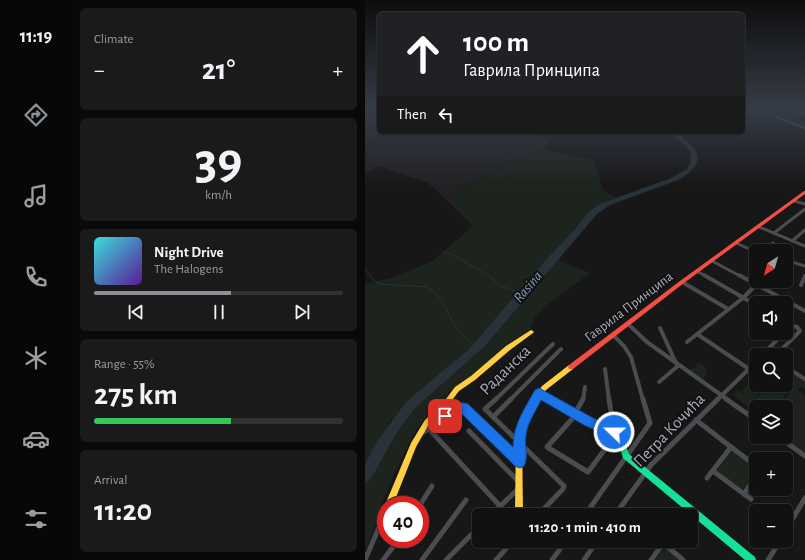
<!DOCTYPE html>
<meta charset="utf-8">
<style>
body{margin:0;font-family:"Alegreya Sans",sans-serif;background:#1a1a1a;color:#f1f3f6;height:100vh;display:flex;flex-direction:column;font-size:15px;white-space:nowrap}
*{box-sizing:border-box;margin:0}
p{font-size:13px;color:#9c9d9f}
.icon{flex:none;width:22px;height:22px;fill:none;stroke:currentColor;stroke-width:2;stroke-linecap:round;stroke-linejoin:round}
.map{position:relative;flex:1;overflow:hidden}
.panel{display:flex;flex-direction:column;gap:8px;padding:8px;background:#090909;width:293px}
.panel>*{flex:none}
.guide{position:absolute;left:12px;top:12px;width:368px;height:122px;border-radius:6px;box-shadow:0 1px 3px #0004,0 0 0 1px #303131;background:#202124;color:#fff;overflow:hidden}
.needle{width:26px;rotate:217deg}
.fabs{position:absolute;left:384px;top:244px;display:grid;gap:8px}
.fabs a{display:grid;place-items:center;width:44px;height:44px;border-radius:6px;background:#111;box-shadow:0 1px 3px #0004,0 0 0 1px #303131;font-size:20px}
.speed{position:absolute;left:12px;top:496px;display:flex;gap:8px;font-size:20px;font-weight:700;text-align:center}
.speed>*{display:grid;place-content:center;width:52px;height:52px;border-radius:50%;background:#111;box-shadow:0 1px 3px #0004,0 0 0 1px #303131;line-height:1}
.speed .limit{border:6px solid #d22;background:#fff;color:#111}
.pin{position:absolute;display:grid;place-items:center;width:34px;height:34px;color:#fff;margin:-17px;border-radius:8px;box-shadow:0 2px 6px #0006}
.me{position:absolute;width:44px;margin:-22px;rotate:292deg;stroke-linejoin:round;filter:drop-shadow(0 0 3px #0008)}
.turn{display:flex;align-items:center;gap:14px;height:84px;padding:0 20px;font-size:18px}
.turn .icon{width:52px;height:52px;stroke-width:2.5}
.turn b{display:block;font-size:28px;line-height:34px}
.then{display:flex;align-items:center;height:38px;padding:0 20px;background:#0003;gap:8px;font-size:15px}
.big{font-size:30px;font-weight:700;line-height:1.1}
.panel .tile{flex:1;display:flex;flex-direction:column;justify-content:center;gap:6px;min-width:0;padding:0 14px;border-radius:6px;background:#1a1a1a}
.panel .dial{align-items:center;gap:0}
.dial b{font-size:52px;line-height:1}
.song{display:flex;align-items:center;gap:12px}
.cover{width:48px;height:48px;border-radius:6px;background:linear-gradient(135deg,hsl(180 70% 55%),hsl(270 70% 35%))}
.played{height:4px;border-radius:2px;background:linear-gradient(90deg,#8c9099 55%,#303131 55%)}
.keys{display:flex;justify-content:space-around;direction:ltr}
.heat{display:flex;justify-content:space-between;align-items:center;font-size:22px;direction:ltr}
.charge{height:6px;border-radius:3px;background:linear-gradient(90deg,#34c759 55%,#303131 0)}
.trip{position:absolute;left:107px;top:508px;width:226px;height:40px;border-radius:6px;background:#111;box-shadow:0 1px 3px #0004,0 0 0 1px #303131;font-weight:700;line-height:40px;text-align:center}
main{display:flex;flex:1;min-height:0}
.tabs{display:flex;flex-direction:column;width:72px;justify-content:space-around;align-items:center;background:#070707;color:#9c9d9f}
.tabs .icon{width:28px;height:28px}
.tabs .selected{color:#8c9099}
.tabs b{font-size:18px;color:#f1f3f6}
.map>svg:first-child{display:block}
</style>
<main>
<nav class="tabs">
<b>11:19</b>
<svg class="icon selected" aria-label="directions" viewBox="0 0 24 24"><path d="M12 3l9 9-9 9-9-9zM9 14v-3h6M13 9l2 2-2 2"/></svg>
<svg class="icon" aria-label="music" viewBox="0 0 24 24"><path d="M9 18V5l10-2v13"/><circle cx="6" cy="18" r="3"/><circle cx="16" cy="16" r="3"/></svg>
<svg class="icon" aria-label="phone" viewBox="0 0 24 24"><path d="M5 4h4l2 5-3 2q2 4 5 5l2-3 5 2v4C11 20 4 13 5 4z"/></svg>
<svg class="icon" aria-label="climate" viewBox="0 0 24 24"><path d="M12 3v18M4 7l16 10M4 17L20 7"/></svg>
<svg class="icon" aria-label="car" viewBox="0 0 24 24"><path d="M5 17H2v-5l4-1 3-4h7l3 4 3 1v5h-3M9 17h6M6 11h13"/><circle cx="7" cy="17" r="2"/><circle cx="17" cy="17" r="2"/></svg>
<svg class="icon" aria-label="filters" viewBox="0 0 24 24"><path d="M4 7h16M4 17h16"/><circle cx="9" cy="7" r="2"/><circle cx="15" cy="17" r="2"/></svg>
</nav>
<section class="panel">
<div class="tile"><p>Climate</p>
<div class="heat"><a>−</a><b class="big">21°</b><a>+</a></div>
</div>
<div class="tile dial"><b>39</b><p>km/h</p></div>
<div class="tile">
<div class="song"><i class="cover"></i><div><b>Night Drive</b><p>The Halogens</p></div></div>
<div class="played"></div>
<div class="keys"><svg class="icon" aria-label="previous" viewBox="0 0 24 24"><path d="M18 5L8 12l10 7zM5 5v14"/></svg><svg class="icon" aria-label="pause" viewBox="0 0 24 24"><path d="M8 5v14M16 5v14"/></svg><svg class="icon" aria-label="next" viewBox="0 0 24 24"><path d="M6 5l10 7-10 7zM19 5v14"/></svg></div>
</div>
<div class="tile"><p>Range · 55%</p><b class="big">275 km</b><div class="charge"></div></div>
<div class="tile"><p>Arrival</p><b class="big">11:20</b></div>
</section>
<div class="map">
<svg width="440" height="560" viewBox="0 0 440 560">
<rect width="100%" height="100%" fill="#171717"/>
<!-- built -->
<g fill="#212123">
<path d="M14,110V132H173L184,144L164,158L145,163L91,209L63,183L14,166L0,174V114L5,112Z"/>
<path d="M435,394L440,395V453L418,437H421V410Z"/>
</g>
<!-- green -->
<g fill="#1d241e">
<path d="M176,149L229,160L238,190L252,198L235,204L223,212L212,227L178,263L104,349L54,391L25,422L12,441L0,464V284L27,278L68,261L108,226L91,209L94,205L92,193L99,187L145,163L164,158Z"/>
<path d="M193,260L225,273C211,285 166,310 166,329L147,342L107,376L91,387L83,394L77,405L52,428L32,467L17,503L10,526L0,552V485L10,472L32,432L49,409L120,346Z"/>
<path d="M335,363L342,369L339,379L334,378L323,370L332,367L331,364Z"/>
<path d="M421,370L440,381V389L436,387L432,390L438,393L421,410V407H398L390,402L383,407L368,395L373,390L389,401L403,387L406,389L412,385L423,392L416,400L415,399L418,402L425,393L413,385H421Z"/>
<path d="M391,376V385H403L388,400L376,391Z"/>
<path d="M365,452H369L390,469L378,489H375L354,474L352,470Z"/>
<path d="M300,547L314,560H290Z"/>
</g>
<!-- water -->
<path fill="#2a3239" d="M309,132H315C316,139 322,142 327,146C341,160 326,174 313,180L245,205L232,214L120,346L49,409L32,432L10,472L0,485V464L12,441L42,401L104,349L178,263L212,227L223,212L235,204L306,178L322,169L325,164L326,153L322,147L310,136Z"/>
<g fill="none" stroke-linecap="round" stroke-linejoin="round">
<!-- stream -->
<g stroke="#2a3239" stroke-width="1">
<path d="M78,252L88,255L124,276L134,285L154,293"/>
<path d="M0,269L8,280L16,284L61,287C79,295 82,315 93,330C97,336 103,340 109,345"/>
</g>
<!-- street-far3 -->
<g stroke="#4b4c50" stroke-width="2.5">
<path d="M427,108L440,111"/>
<path d="M424,110L440,114"/>
<path d="M412,117L440,128"/>
</g>
<!-- street-far2 -->
<g stroke="#4b4c50" stroke-width="3">
<path d="M429,201L440,204"/>
<path d="M394,227L440,246"/>
<path d="M409,233L440,209"/>
<path d="M427,241L440,230"/>
<path d="M371,243L391,252"/>
<path d="M400,251L408,243"/>
<path d="M421,260L440,266"/>
<path d="M347,261L375,276"/>
<path d="M385,267L391,260"/>
<path d="M333,272L341,276"/>
</g>
<!-- street-far1 -->
<g stroke="#4b4c50" stroke-width="4">
<path d="M339,275L391,305"/>
<path d="M374,275L440,311"/>
<path d="M317,282L363,309"/>
<path d="M436,285L440,276"/>
<path d="M263,324L282,342L363,400"/>
<path d="M295,328L311,363"/>
<path d="M332,334L384,369"/>
<path d="M248,335L259,346L266,357L278,400"/>
<path d="M322,342L378,298L395,281"/>
<path d="M400,355V352L419,333"/>
<path d="M411,355L435,331L432,327L428,326L421,331"/>
<path d="M421,367L440,379"/>
<path d="M240,369L244,400"/>
<path d="M294,382L314,365"/>
<path d="M130,400L188,344"/>
<path d="M145,400L196,349"/>
<path d="M218,400L220,387"/>
<path d="M352,400L391,362"/>
</g>
<!-- street -->
<g stroke="#4b4c50" stroke-width="5">
<path d="M131,399L120,409L199,486L198,489L173,515"/>
<path d="M218,399L207,419L182,447L223,472L243,445L249,432L244,399"/>
<path d="M361,399L391,420"/>
<path d="M128,417L146,399"/>
<path d="M331,420L366,447L342,478"/>
<path d="M64,429L135,506"/>
<path d="M104,431L153,481"/>
<path d="M55,434C71,427 80,411 97,406L154,461"/>
<path d="M414,437L440,456"/>
<path d="M366,447L391,466"/>
<path d="M348,471L379,494L391,475"/>
<path d="M379,494L386,499"/>
<path d="M55,505L67,486"/>
<path d="M126,515L153,489"/>
<path d="M220,515L285,423L278,399"/>
<path d="M250,515L286,465L353,399"/>
<path d="M319,515L324,508"/>
<path d="M421,530L440,498"/>
<path d="M298,543L318,560"/>
<path d="M0,560L21,511"/>
<path d="M18,560L34,539"/>
<path d="M57,560L101,500"/>
<path d="M81,560L114,527"/>
<path d="M131,560L148,541"/>
<path d="M187,560L201,541"/>
<path d="M219,560L232,541"/>
<path d="M286,560L300,541"/>
<path d="M403,560L415,541"/>
</g>
<!-- fast -->
<path fill="#16e098" fill-rule="evenodd" d="M174,390L212,413L257,434L264,454L390,557L391,560H380L258,458L252,438L208,417L172,395L171,393L172,391Z"/>
<!-- slow -->
<g fill="#ffcf43" fill-rule="evenodd">
<path d="M166,330L168,331L169,332L168,333L145,350L110,380L94,391L82,407L64,424L51,447L28,505H21V507L20,505L46,443L60,420L78,403L90,387L106,376L141,346Z"/>
<path d="M204,365H208L209,367L208,369L181,390L169,409L157,434L158,515H150L151,434L164,405L177,386Z"/>
</g>
<!-- jam -->
<path fill="#f24e42" fill-rule="evenodd" d="M439,191H440V194L319,283L208,369H204L203,367L204,365L315,281Z"/>
</g>
<!-- sky -->
<linearGradient id="sky" x2="0" y2="1"><stop stop-color="#0d0d0d"/><stop offset="0.58" stop-color="#363c47"/><stop offset="1" stop-color="#363c47" stop-opacity="0"/></linearGradient>
<rect width="440" height="186" fill="url(#sky)"/>
<!-- route -->
<path fill="#1a73e8" stroke="#114b97" d="M174,388L228,418L253,428L255,432L253,436L249,438L219,425L176,400C171,411 162,423 161,435C159,445 164,456 159,466L155,468L150,466L95,412L80,422L75,420L73,416C78,406 92,400 103,404L148,447C148,425 160,408 170,390Z"/>
<g text-anchor="middle" dominant-baseline="central" stroke-width="4" stroke-linejoin="round" paint-order="stroke">
<!-- street labels -->
<g font-size="14" fill="#a8adb8" stroke="#111113">
<text transform="translate(264 307) rotate(-37)">Гаврила Принципа</text>
</g>
<!-- water labels -->
<g font-size="15" font-style="italic" fill="#7f9bb3" stroke="#111113">
<text transform="translate(163 287) rotate(-50)">Rasina</text>
</g>
<!-- near-street labels -->
<g font-size="17" fill="#a8adb8" stroke="#111113">
<text transform="translate(140 370) rotate(-44)">Раданска</text>
<text transform="translate(304 430) rotate(-46)">Петра Кочића</text>
</g>
</g>
</svg>
<div class="fabs">
<a><svg class="needle" viewBox="-14 -14 28 28"><path d="M0-13l5 13h-10z" fill="#e53935"/><path d="M0 13l5-13h-10z" fill="#9c9d9f"/></svg></a>
<a><svg class="icon" aria-label="sound" viewBox="0 0 24 24"><path d="M4 9h4l5-4v14l-5-4H4zM17 9q2 3 0 6"/></svg></a>
<a><svg class="icon" aria-label="search" viewBox="0 0 24 24"><circle cx="10" cy="10" r="6"/><path d="M15 15l6 6"/></svg></a>
<a><svg class="icon" aria-label="layers" viewBox="0 0 24 24"><path d="M12 4l9 5-9 5-9-5zM3 14l9 5 9-5"/></svg></a>
<a>+</a>
<a>−</a>
</div>
<div class="speed"><div class="limit">40</div></div>
<div class="pin" style="left:80px;top:416px;background:#d93025"><svg class="icon" aria-label="arrive" viewBox="0 0 24 24"><path d="M6 21V4h12l-3 4 3 4H6"/></svg></div>
<svg class="me" style="left:249px;top:432px" viewBox="-20 -20 40 40"><circle r="17" fill="#1a73e8" stroke="#fff" stroke-width="3"/><path d="M0-11L8 9 0 5-8 9z" fill="#fff"/></svg>
<div class="trip">11:20 · 1 min · 410 m</div>
<div class="guide">
<div class="turn"><svg class="icon" aria-label="ahead" viewBox="0 0 24 24"><path d="M12 20V5M6 11l6-6 6 6"/></svg><div><b>100 m</b>Гаврила Принципа</div></div>
<div class="then">Then<svg class="icon" aria-label="left" viewBox="0 0 24 24"><path d="M17 20v-9H6M10 6l-5 5 5 5"/></svg></div>
</div>
</div>
</main>
